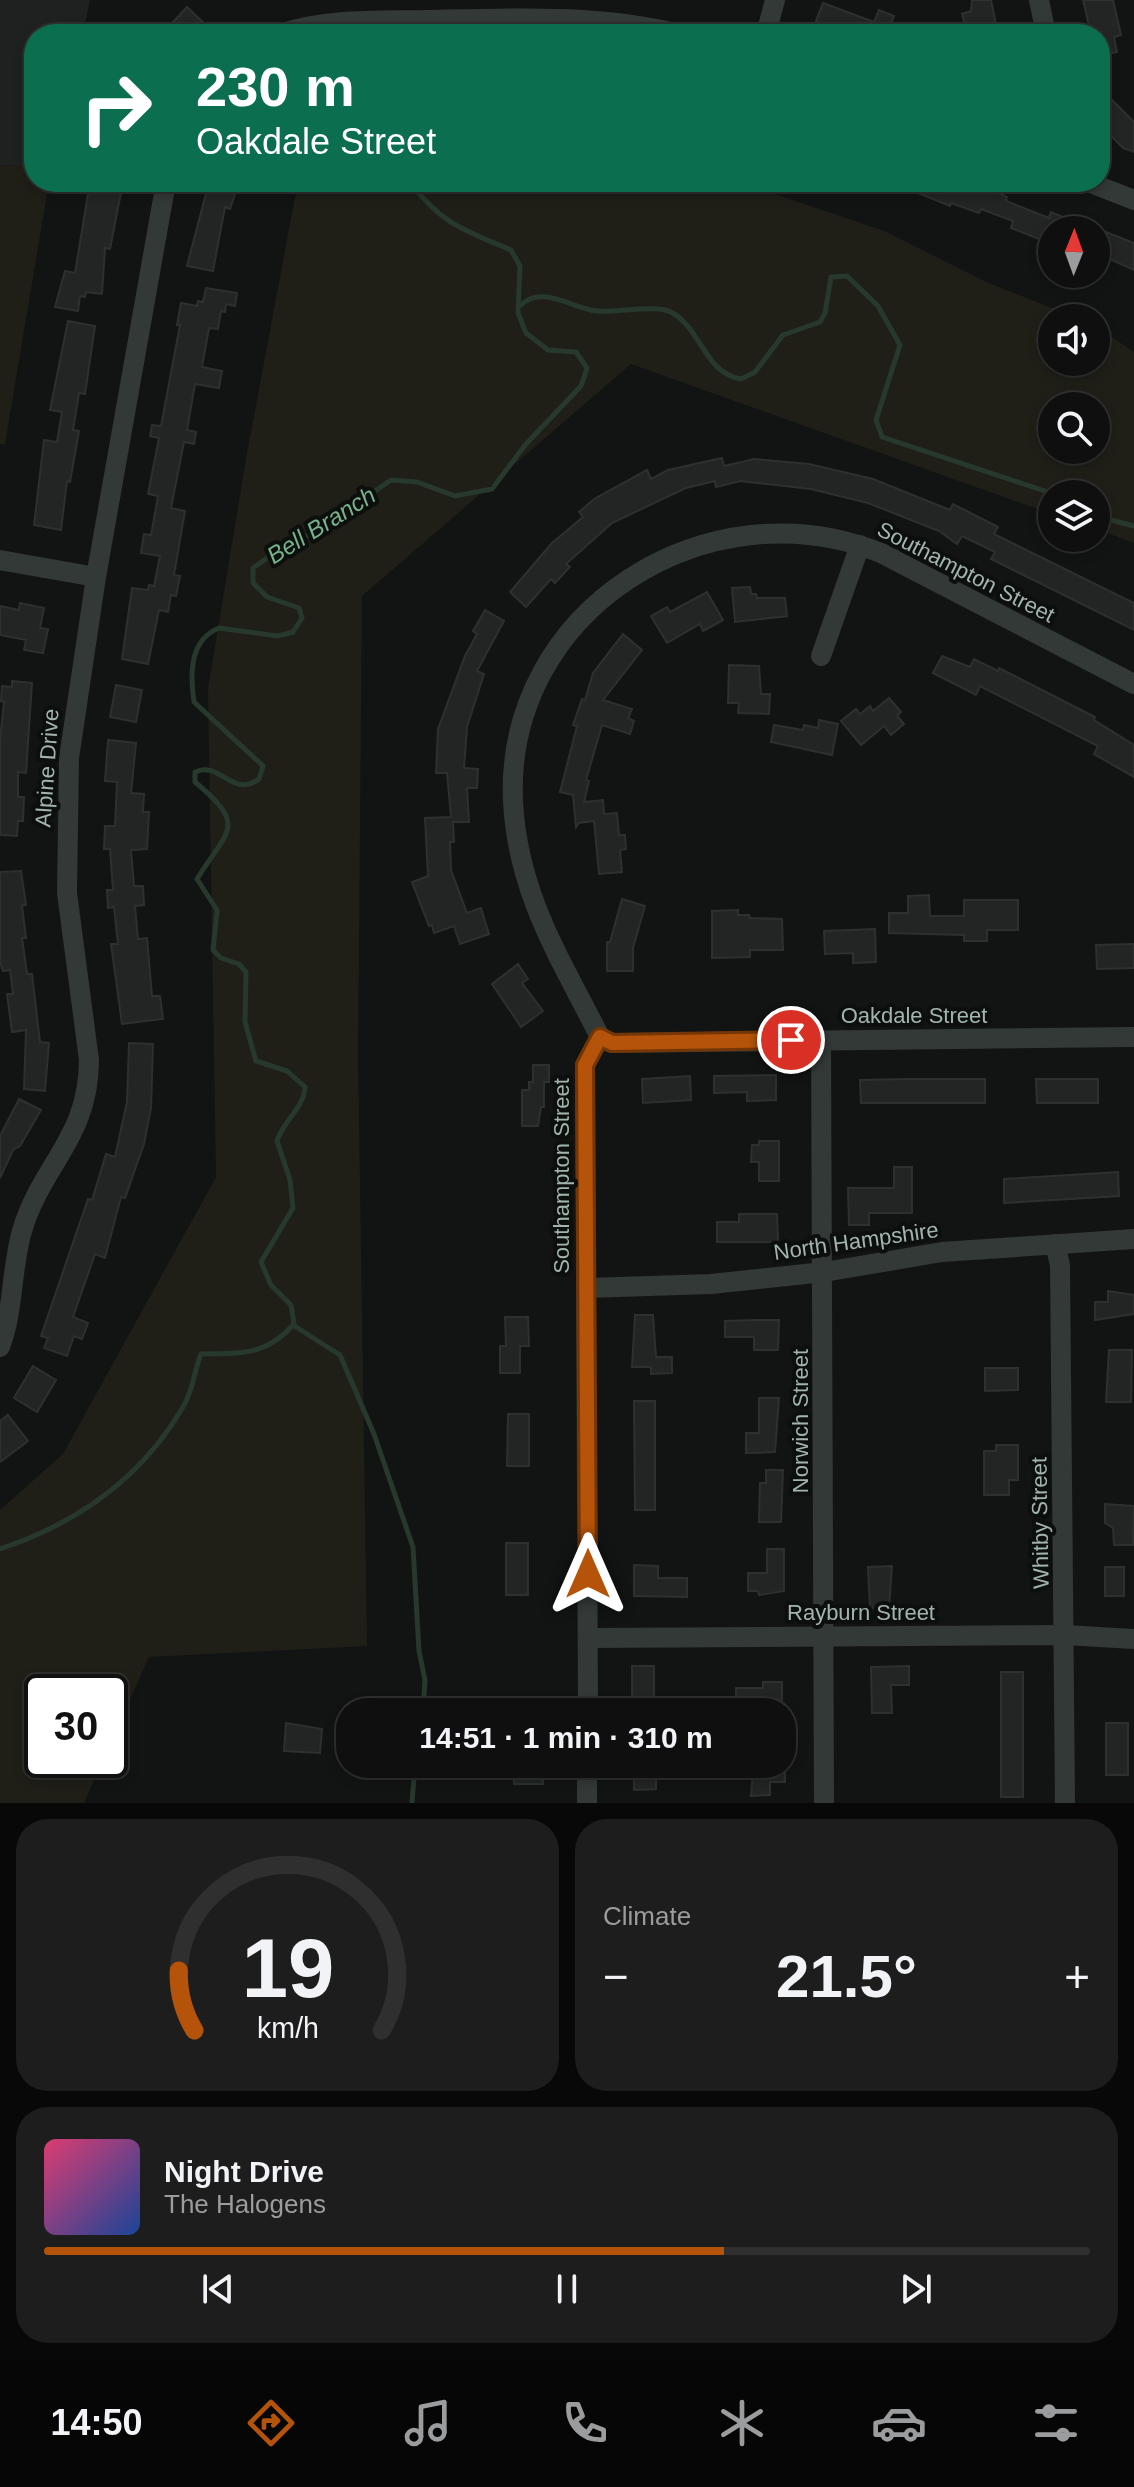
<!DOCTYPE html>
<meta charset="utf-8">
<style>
body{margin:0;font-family:Arial,sans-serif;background:#1c1d1c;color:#f1f3f6;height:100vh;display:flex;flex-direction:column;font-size:30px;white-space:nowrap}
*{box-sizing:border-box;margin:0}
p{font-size:26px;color:#9b9c9e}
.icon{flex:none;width:44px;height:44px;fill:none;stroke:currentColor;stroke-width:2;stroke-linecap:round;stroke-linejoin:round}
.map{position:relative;height:1803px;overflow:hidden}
.panel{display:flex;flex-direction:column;gap:16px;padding:16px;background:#080808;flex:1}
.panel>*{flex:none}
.guide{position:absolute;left:24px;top:24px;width:1086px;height:168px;border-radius:32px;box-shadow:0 4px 12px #0003,0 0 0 2px #2e2f2e;background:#0b6e4f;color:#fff;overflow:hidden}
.needle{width:52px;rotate:1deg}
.fabs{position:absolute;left:1038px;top:216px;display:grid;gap:16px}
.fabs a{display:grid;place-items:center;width:72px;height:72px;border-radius:50%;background:#0e0f0e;box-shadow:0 4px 12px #0003,0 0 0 2px #2e2f2e;font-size:40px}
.speed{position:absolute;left:24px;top:1674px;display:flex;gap:16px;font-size:40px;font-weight:700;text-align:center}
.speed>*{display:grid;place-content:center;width:104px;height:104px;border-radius:50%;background:#0e0f0e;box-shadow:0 4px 12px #0003,0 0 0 2px #2e2f2e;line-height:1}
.speed .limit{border:4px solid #111;border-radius:12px;background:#fff;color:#111}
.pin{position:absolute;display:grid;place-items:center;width:68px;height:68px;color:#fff;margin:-34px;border:4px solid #fff;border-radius:50%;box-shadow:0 2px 8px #0007}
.me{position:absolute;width:88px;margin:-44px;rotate:0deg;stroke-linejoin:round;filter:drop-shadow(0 0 6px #0008)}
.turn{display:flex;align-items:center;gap:28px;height:168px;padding:0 40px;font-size:36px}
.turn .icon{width:104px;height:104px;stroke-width:2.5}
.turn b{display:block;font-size:56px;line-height:68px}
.big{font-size:60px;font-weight:600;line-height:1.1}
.panel .tile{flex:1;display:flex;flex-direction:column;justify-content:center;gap:12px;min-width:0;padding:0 28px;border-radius:32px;background:#1c1d1c}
.panel .dial{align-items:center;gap:0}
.dial svg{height:208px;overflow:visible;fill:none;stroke:#2e2f2e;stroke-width:7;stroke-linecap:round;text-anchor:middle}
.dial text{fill:#f1f3f6;stroke:none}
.song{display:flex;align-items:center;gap:24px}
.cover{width:96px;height:96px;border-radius:12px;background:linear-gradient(135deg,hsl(340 70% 55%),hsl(220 70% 35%))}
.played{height:8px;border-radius:4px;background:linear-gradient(90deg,#b45309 65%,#2e2f2e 65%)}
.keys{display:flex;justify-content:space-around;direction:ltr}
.heat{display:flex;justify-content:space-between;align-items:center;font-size:44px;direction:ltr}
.panel .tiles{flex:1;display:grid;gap:16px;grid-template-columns:1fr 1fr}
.tile:last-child{grid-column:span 2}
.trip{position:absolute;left:336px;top:1698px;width:460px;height:80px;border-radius:32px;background:#0e0f0e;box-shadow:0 4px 12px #0003,0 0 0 2px #2e2f2e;font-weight:600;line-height:80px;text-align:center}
.menu{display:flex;height:128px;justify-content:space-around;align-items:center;background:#060606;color:#9b9c9e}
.menu .icon{width:56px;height:56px}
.menu .selected{color:#b45309}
.menu b{font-size:36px;color:#f1f3f6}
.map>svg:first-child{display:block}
</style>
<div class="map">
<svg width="1134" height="1803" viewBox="0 0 1134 1803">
<rect width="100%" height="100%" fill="#121413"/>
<!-- built -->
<path fill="#1e2120" d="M0,0H90L83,34H34V167L0,165Z"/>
<!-- green -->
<g fill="#1f1f18" fill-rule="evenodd">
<path d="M0,165L34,167V182H49L5,444H0Z"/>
<path d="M307,182H715L775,194L884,231L986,282L1077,318H1052V362H1096V326L1134,352V543L1096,529V494H1052V514L631,364L362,596L358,1054L367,1646L149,1657L110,1744V1692H42V1760H103L84,1803H0V1510L63,1454L216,1177L208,689L246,459L295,197ZM1052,406H1096V450H1052Z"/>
</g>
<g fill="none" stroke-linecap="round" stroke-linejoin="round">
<!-- stream -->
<g stroke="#27382c" stroke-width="5">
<path d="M521,305C541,284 574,309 597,311C616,313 657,304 671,312C702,329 704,373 741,379L755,372L783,335L820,322L825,313L831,277L847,276L878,306L900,345L876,420L882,437L1054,494"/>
<path d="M1096,516L1134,526"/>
<path d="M293,1325L340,1355L374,1434L413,1547L419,1651L425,1680L423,1712"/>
<path d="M0,1549C78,1523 141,1479 183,1407C193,1391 194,1371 201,1354C242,1353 266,1356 294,1324L291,1305L271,1285L261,1262L293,1208L290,1180L277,1141C283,1121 304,1108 305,1087L287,1071L256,1061L245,1022L246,972L239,964L221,958L213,950L217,910L197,879C227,830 249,827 195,782V772C219,760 233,799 259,779L263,766L194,702C190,675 189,640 219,628L278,636L293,632L302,618L299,608L267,597L253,583V568L281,548L315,532L391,480L417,482L455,496L492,489L526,444L581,386L587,368L576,352L548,350L526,333L518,313L520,266L511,250C464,230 441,224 410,182"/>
<path d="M412,1803L415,1764"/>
</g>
</g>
<!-- building -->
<g fill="#222524" stroke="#2c302f" stroke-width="2">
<path d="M972,0H991L998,34H979L976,26L966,29L962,14L971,11Z"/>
<path d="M1083,0H1113L1121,35L1114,37L1117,52L1100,56V34H1091Z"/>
<path d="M823,3L874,22L879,10L894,16L889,28L901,34L833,31L834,28L816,21Z"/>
<path d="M187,7L208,27L201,34H162Z"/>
<path d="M1100,88L1134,122V152L1123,148L1100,125Z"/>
<path d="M90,182H123L110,249L105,248L102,294L86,292L85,297L80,296L78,311L55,307L65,271L75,273Z"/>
<path d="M209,182H239L230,209L225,207L213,271L187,266Z"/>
<path d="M891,182H978L1007,197L1006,201L1049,218L1051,212L1094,230H1052V244L1011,228L1013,221L981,209L979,213L951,203L950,206Z"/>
<path d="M1096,228L1134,243V270L1096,253Z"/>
<path d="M206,288L237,293L235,306L226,304L225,312L221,311L218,329L209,328L202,367L222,371L219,388L195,384L187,430L196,432L194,444L184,442L171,508L185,511L174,575L180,576L176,596L171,595L168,612L159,610L148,664L122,659L132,588L148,590L149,585L154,586L160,556L141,553L144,534L151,535L158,496L148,494L159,438L150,436L152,425L161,426L180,325H177L181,303L197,306L198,301L203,302Z"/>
<path d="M68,321L95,326L85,394L79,393L73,430L79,431L70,482L67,481L61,530L34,525L44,440L57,442L62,412L50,410Z"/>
<path d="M722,458L724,466L754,459L809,464L873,479L950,510L953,504L998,527L994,534L1134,603V630L991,559L995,552L962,536L957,544L939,531L868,503L811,489L740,481L716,487L715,481L686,488L612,523L566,564L570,567L555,583L551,579L526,607L510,592L552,543L583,517L579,512L594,499L647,470L651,479L668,470Z"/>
<path d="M750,587L751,594H756L757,598H785L787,616L735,622L732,588Z"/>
<path d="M707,592L723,620L703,631L700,624L667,643L651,616L667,607L670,612Z"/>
<path d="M20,603L44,608L40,628L48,629L43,653L24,650L26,640L0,635V606L19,610Z"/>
<path d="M485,610L504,621L477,671L484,674L467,727L464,768L478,769L477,788H467L469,822H453L454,842H450L451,870L467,913L481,908L489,934L460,944L454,926L434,933L432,925L429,926L412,882L428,876L425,818L451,817L447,773H436L438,729L465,656L477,634L473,631Z"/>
<path d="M623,634L642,650L603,700L632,709L628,718L634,721L630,734L602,725L586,780L589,781L584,802L603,800L604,814L617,813L619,835H625L626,849L620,850L622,872L599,874L594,821L579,823L576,827L573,795L560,792L577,726L573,725L582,699L585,700L593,673Z"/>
<path d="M942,656L970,667L974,659L998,671L999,668L1095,717L1094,720L1134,745V777L1094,754L1098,746L980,686L976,695L933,673Z"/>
<path d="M729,665L759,666L761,694H770L769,714L738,713L739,703H728Z"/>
<path d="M12,681L32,683L26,773L18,772V797H24L23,821H18L17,836L0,835V741L4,702L1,701L2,686L12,687Z"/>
<path d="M116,685L142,690L136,722L110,717Z"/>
<path d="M889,698L901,712L897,716L904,724L891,735L884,726L861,745L841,721L856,709L860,714L870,706L873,711Z"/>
<path d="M819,720L838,724L832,755L771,742L774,725L803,730L804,725L818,728Z"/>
<path d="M108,740L136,743L131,793L144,794L143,812H149L147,849L131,850L134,886H143L144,905L135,906L138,939L147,938L152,996H160L163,1019L122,1024L111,944H118L114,907L108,908L107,890H113L110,849H104L105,826H115L117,782L105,781Z"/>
<path d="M21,871L26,905H22L26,938H22L27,974H32L40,1042L49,1043L45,1091L24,1089L26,1030L12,1032L7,994H13L10,970L3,971L0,962V872Z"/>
<path d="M929,895L930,916H964V900H1018V930H987V941H964V935L889,933V913H908V896Z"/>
<path d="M622,899L645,906L633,948V971H607V942H610Z"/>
<path d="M738,910V915H749L750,918L782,919L783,950H750V957L712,958V911Z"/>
<path d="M875,929L876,962L853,963V953L825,954L824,931Z"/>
<path d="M1134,944V968L1097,969L1096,945Z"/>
<path d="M518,964L528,979L522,983L543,1011L521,1027L492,984Z"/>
<path d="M129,1043L153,1044L151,1108L144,1144L125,1198L121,1197L105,1258L95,1254L73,1317L88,1323L82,1339L74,1336L67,1356L44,1348L48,1338L41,1336L88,1199L92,1200L106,1154L115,1157L127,1102Z"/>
<path d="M533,1065H549V1082H544V1107H541L538,1126H522V1090H529V1082H533Z"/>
<path d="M776,1075V1100L747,1101V1092L714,1093V1076Z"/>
<path d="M690,1076L691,1100L643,1103L642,1079Z"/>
<path d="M909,1079H985V1103H861L860,1080Z"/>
<path d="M1036,1079H1098V1103H1037Z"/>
<path d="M19,1099L41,1110L20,1146L13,1150L0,1178V1136Z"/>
<path d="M759,1141H779V1181H759V1162H751L752,1145H759Z"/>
<path d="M894,1167H912V1213H869V1225H849L848,1188H894Z"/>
<path d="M1118,1172L1119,1196L1004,1203V1179Z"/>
<path d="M739,1214H777L778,1242H717V1222H739Z"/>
<path d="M1108,1291L1134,1295V1314L1095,1320V1302H1108Z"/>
<path d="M635,1315H653L656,1357H672V1373L651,1374V1367H632Z"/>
<path d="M505,1317H528L529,1346H520V1373H500V1346H506Z"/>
<path d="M755,1320H779L778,1350H754V1337H725V1321Z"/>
<path d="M1109,1350H1132L1131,1402H1106Z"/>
<path d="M33,1366L56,1380L37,1412L14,1398Z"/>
<path d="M985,1368H1018V1390L985,1391Z"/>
<path d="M759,1398H779L775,1452L746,1453V1433H759Z"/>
<path d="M634,1401H655V1510H635Z"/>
<path d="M508,1414H529V1466H507Z"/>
<path d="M8,1415L28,1441L0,1462V1421Z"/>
<path d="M996,1445H1018V1480H1009V1495H984V1451H996Z"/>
<path d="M766,1470H783L781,1522H759L760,1483H766Z"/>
<path d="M1105,1504L1134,1506L1133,1545H1114L1113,1528L1105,1523Z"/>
<rect x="506" y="1543" width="22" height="52"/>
<path d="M767,1549H784V1591L759,1595L758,1591H748V1573H767Z"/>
<path d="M634,1565L658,1566V1578H687V1597L634,1596Z"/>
<path d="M892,1566L889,1608H870L868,1567Z"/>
<rect x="1105" y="1567" width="19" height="29"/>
<rect x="632" y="1666" width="22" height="46"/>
<path d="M909,1666V1685H891L892,1713H872L871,1667Z"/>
<rect x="1001" y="1672" width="22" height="125"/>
<path d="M763,1682H782V1711H764V1704H736V1688H763Z"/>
<path d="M286,1723L322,1729L320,1753L284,1751Z"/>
<rect x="1106" y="1723" width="22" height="52"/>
<path d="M514,1764L543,1766V1784H514Z"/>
<path d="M634,1764H656V1789L634,1790Z"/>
<path d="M765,1764H785V1782H770V1795L751,1796L753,1771H765Z"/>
</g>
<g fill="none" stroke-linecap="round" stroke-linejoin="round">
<!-- street -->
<g stroke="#333937" stroke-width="20">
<path d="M1039,0L1046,34"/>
<path d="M280,34C328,18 378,21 427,20C512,18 596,14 679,34"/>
<path d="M766,34L775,0"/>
<path d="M1088,182L1134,200"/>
<path d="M0,560L96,577"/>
<path d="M821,656L860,545"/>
<path d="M600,1037L612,1043L1134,1037"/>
<path d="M821,1040L824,1803"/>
<path d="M1055,1244L1060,1265L1065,1803"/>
<path d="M586,1288L711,1284L824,1272L942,1252L1134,1239"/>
<path d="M0,1347C14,1310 11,1269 22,1231C41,1165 89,1138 89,1060L67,893L69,758L96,577L166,182"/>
<path d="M589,1638L1065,1635L1134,1639"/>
<path d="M588,1712L585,1065L600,1037C560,958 518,894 513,802C504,609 709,483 881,553L1134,684"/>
<path d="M587,1803V1764"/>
</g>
</g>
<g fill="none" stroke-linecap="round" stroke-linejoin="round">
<!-- route casing -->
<g stroke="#753606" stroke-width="20">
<path id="route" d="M588,1574L585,1065L600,1037L612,1043L791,1040"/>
</g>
<!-- route -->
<use href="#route" stroke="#b45309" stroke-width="14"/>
</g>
<g text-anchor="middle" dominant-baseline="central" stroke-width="8" stroke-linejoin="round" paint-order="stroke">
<!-- street labels -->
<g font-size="22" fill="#a2b5ad" stroke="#0d0f0e">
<text transform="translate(966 572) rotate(27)">Southampton Street</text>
<text transform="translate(47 768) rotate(-86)">Alpine Drive</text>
<text x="914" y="1015">Oakdale Street</text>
<text transform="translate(561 1176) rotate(-90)">Southampton Street</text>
<text transform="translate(856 1241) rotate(-8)">North Hampshire</text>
<text transform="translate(800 1421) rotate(-90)">Norwich Street</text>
<text transform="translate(1040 1523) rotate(-91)">Whitby Street</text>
<text x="861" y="1612">Rayburn Street</text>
</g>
<!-- water labels -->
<g font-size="24" font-style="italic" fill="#76b38a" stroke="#0d0f0e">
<text transform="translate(321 525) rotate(-32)">Bell Branch</text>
</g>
</g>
</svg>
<div class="fabs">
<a><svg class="needle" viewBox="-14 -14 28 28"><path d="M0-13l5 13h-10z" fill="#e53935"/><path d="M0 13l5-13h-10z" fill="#9b9c9e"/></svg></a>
<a><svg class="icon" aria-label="sound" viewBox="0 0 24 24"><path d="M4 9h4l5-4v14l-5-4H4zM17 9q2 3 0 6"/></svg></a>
<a><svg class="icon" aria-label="search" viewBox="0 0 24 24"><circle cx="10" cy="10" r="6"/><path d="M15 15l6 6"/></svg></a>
<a><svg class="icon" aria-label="layers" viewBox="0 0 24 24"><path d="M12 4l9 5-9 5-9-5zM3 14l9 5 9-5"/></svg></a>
</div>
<div class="speed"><div class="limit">30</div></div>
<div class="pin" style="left:791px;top:1040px;background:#d93025"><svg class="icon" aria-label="arrive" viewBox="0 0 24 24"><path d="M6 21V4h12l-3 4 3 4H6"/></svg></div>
<svg class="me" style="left:588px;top:1574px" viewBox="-20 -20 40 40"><path d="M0-17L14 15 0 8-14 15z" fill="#b45309" stroke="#fff" stroke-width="4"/></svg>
<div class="trip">14:51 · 1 min · 310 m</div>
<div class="guide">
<div class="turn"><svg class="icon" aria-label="right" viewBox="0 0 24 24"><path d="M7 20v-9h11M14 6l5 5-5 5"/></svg><div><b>230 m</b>Oakdale Street</div></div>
</div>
</div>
<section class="panel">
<div class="tiles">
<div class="tile dial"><svg viewBox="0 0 100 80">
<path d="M14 69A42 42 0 1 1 86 69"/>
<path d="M14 69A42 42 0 0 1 8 46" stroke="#b45309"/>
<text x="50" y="56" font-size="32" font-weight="700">19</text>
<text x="50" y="72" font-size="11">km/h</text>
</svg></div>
<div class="tile"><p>Climate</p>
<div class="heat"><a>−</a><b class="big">21.5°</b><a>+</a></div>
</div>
<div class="tile">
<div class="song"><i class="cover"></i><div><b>Night Drive</b><p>The Halogens</p></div></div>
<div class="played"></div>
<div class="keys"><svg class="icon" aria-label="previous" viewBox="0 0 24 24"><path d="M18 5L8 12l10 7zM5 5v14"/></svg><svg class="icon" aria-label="pause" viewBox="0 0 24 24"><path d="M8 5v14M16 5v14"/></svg><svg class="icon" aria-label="next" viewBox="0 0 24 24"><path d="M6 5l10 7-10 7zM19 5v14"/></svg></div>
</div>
</div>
</section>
<nav class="menu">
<b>14:50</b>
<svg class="icon selected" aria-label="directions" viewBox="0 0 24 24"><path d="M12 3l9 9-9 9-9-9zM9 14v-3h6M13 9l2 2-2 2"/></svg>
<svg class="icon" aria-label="music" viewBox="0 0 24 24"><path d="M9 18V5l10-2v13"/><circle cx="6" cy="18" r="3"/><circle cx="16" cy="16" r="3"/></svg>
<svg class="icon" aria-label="phone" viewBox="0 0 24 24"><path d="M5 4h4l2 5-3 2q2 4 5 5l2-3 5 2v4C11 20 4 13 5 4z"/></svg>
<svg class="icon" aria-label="climate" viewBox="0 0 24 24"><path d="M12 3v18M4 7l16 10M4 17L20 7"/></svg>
<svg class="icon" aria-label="car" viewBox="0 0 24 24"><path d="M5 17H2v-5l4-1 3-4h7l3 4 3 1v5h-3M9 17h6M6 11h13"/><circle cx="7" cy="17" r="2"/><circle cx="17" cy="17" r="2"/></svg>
<svg class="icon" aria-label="filters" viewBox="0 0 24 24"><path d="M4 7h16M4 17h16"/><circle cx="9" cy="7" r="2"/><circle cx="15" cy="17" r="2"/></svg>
</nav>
